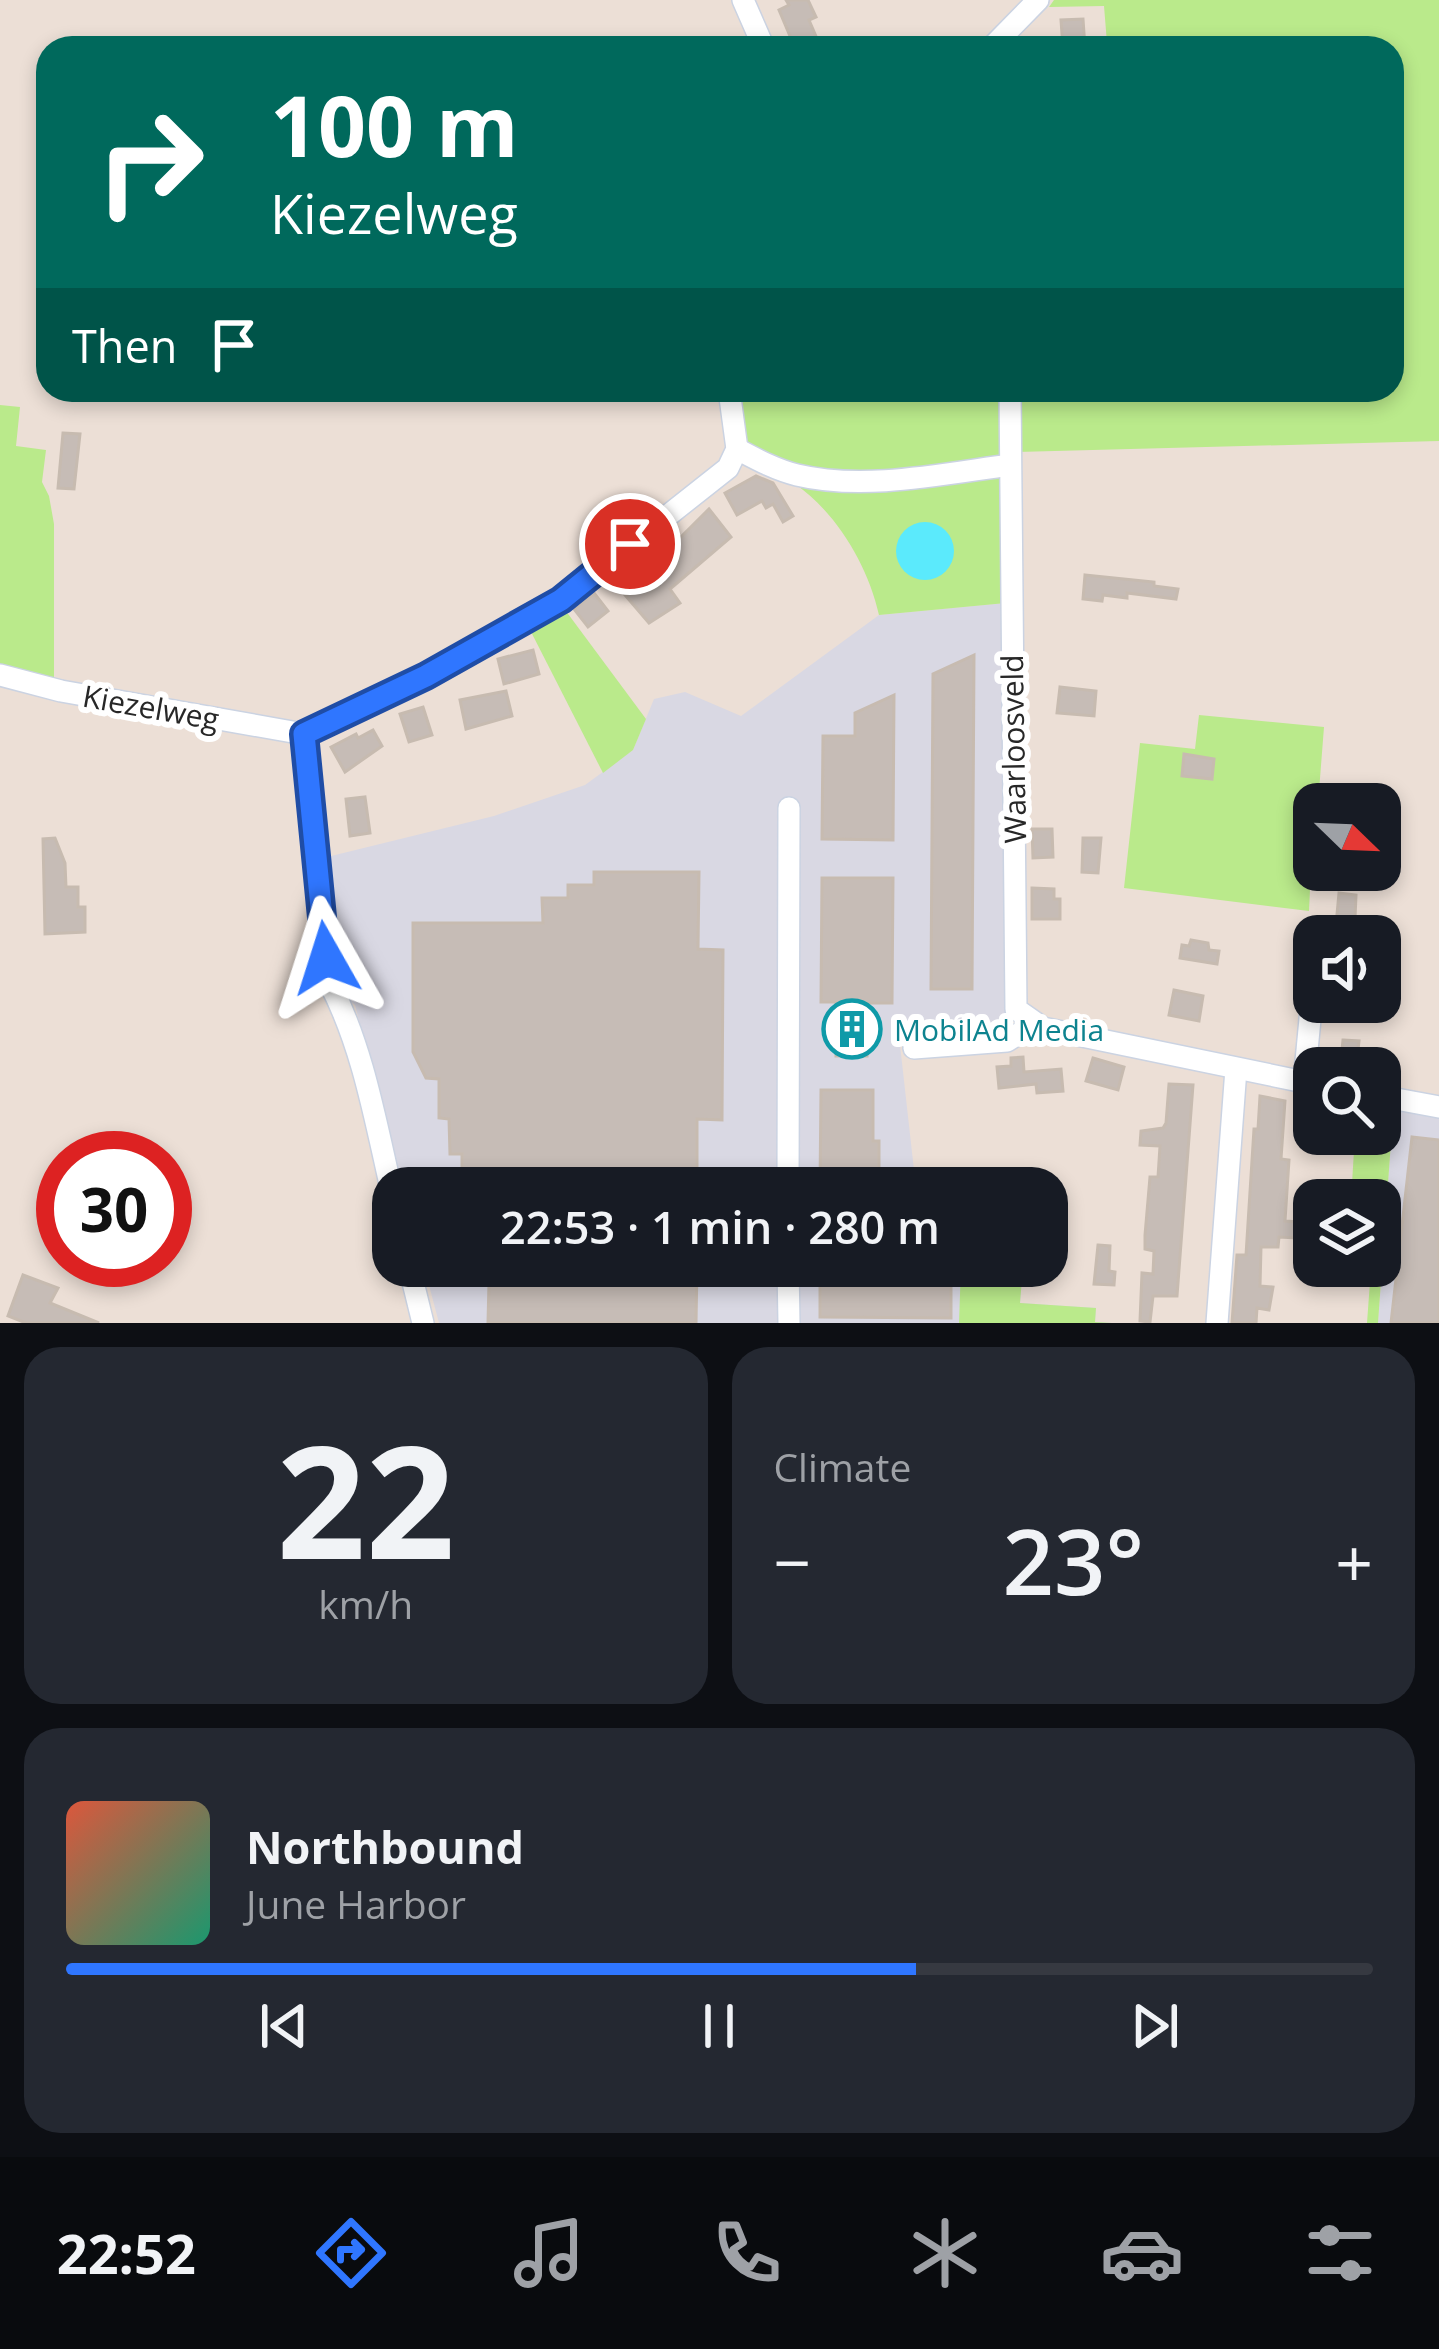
<!DOCTYPE html>
<meta charset="utf-8">
<style>
body{margin:0;font-family:"Open Sans",sans-serif;background:#242831;color:#f1f3f6;height:100vh;display:flex;flex-direction:column;font-size:45px;white-space:nowrap}
*{box-sizing:border-box;margin:0}
p{font-size:39px;color:#9ea1a6}
.icon{flex:none;width:66px;height:66px;fill:none;stroke:currentColor;stroke-width:2;stroke-linecap:round;stroke-linejoin:round}
.map{position:relative;height:1323px;overflow:hidden}
.panel{display:flex;flex-direction:column;gap:24px;padding:24px;background:#0d0f14;flex:1}
.panel>*{flex:none}
.hud{position:absolute;left:36px;top:36px;width:1368px;height:366px;border-radius:36px;box-shadow:0 6px 18px #0003;background:#00695c;color:#fff;overflow:hidden}
.needle{width:78px;rotate:113deg}
.fabs{position:absolute;left:1293px;top:783px;display:grid;gap:24px}
.fabs a{display:grid;place-items:center;width:108px;height:108px;border-radius:24px;background:#171b24;box-shadow:0 6px 18px #0003;font-size:60px}
.speed{position:absolute;left:36px;top:1131px;display:flex;gap:24px;font-size:60px;font-weight:700;text-align:center}
.speed>*{display:grid;place-content:center;width:156px;height:156px;border-radius:50%;background:#171b24;box-shadow:0 6px 18px #0003;line-height:1}
.speed .limit{border:18px solid #d22;background:#fff;color:#111}
.pin{position:absolute;display:grid;place-items:center;width:102px;height:102px;color:#fff;margin:-51px;border:6px solid #fff;border-radius:50%;box-shadow:0 3px 12px #0007}
.me{position:absolute;width:132px;margin:-66px;rotate:354deg;stroke-linejoin:round;filter:drop-shadow(0 0 9px #0008)}
.turn{display:flex;align-items:center;gap:42px;height:252px;padding:0 36px;font-size:54px}
.turn .icon{width:156px;height:156px;stroke-width:2.5}
.turn b{display:block;font-size:84px;line-height:102px}
.then{display:flex;align-items:center;height:114px;padding:0 36px;background:#0003;gap:24px;font-size:45px}
.big{font-size:90px;font-weight:600;line-height:1.1}
.panel .tile{flex:1;display:flex;flex-direction:column;justify-content:center;gap:18px;min-width:0;padding:0 42px;border-radius:36px;background:#242831}
.panel .dial{align-items:center;gap:0}
.dial b{font-size:156px;line-height:1}
.song{display:flex;align-items:center;gap:36px}
.cover{width:144px;height:144px;border-radius:18px;background:linear-gradient(135deg,hsl(10 70% 55%),hsl(160 70% 35%))}
.played{height:12px;border-radius:6px;background:linear-gradient(90deg,#2f76ff 65%,#363941 65%)}
.keys{display:flex;justify-content:space-around;direction:ltr}
.heat{display:flex;justify-content:space-between;align-items:center;font-size:66px;direction:ltr}
.panel .tiles{flex:1;display:grid;gap:24px;grid-template-columns:1fr 1fr}
.tile:last-child{grid-column:span 2}
.trip{position:absolute;left:372px;top:1167px;width:696px;height:120px;border-radius:36px;background:#171b24;box-shadow:0 6px 18px #0003;font-weight:600;line-height:120px;text-align:center}
.tab-bar{display:flex;height:192px;justify-content:space-around;align-items:center;background:#090b0e;color:#9ea1a6}
.tab-bar .icon{width:84px;height:84px}
.tab-bar .selected{color:#2f76ff}
.tab-bar b{font-size:54px;color:#f1f3f6}
.map>svg:first-child{display:block}
</style>
<div class="map">
<svg width="1439" height="1323" viewBox="0 0 1439 1323">
<rect width="100%" height="100%" fill="#ecdfd6"/>
<!-- industrial -->
<g fill="#d9d8e3">
<path d="M1006,603L1008,1026L899,1036L916,1188H403L355,1005L337,990L323,858L494,816L585,785L633,750L654,699L685,692L741,716L879,615Z"/>
<path d="M1394,1100L1439,1109V1323H1378Z"/>
<path d="M424,1266H1023L1020,1303L1096,1308L1095,1322L1112,1323H439Z"/>
</g>
<!-- green -->
<g fill="#baea8b">
<path d="M1054,0H1439V441L1017,452L1019,390H1392V48H1164L1107,43L1104,6L1049,7Z"/>
<path d="M735,390H1002L1001,457C942,467 866,484 807,470C786,465 766,452 747,444Z"/>
<path d="M0,405L20,407L16,446L46,450L42,482L49,496L54,524V678L0,665Z"/>
<path d="M1004,473L1006,603L879,615C868,566 837,513 795,484Z"/>
<path d="M557,599L646,719L633,750L603,773L526,622Z"/>
<path d="M1199,715L1324,727L1318,804H1314L1309,911L1124,888L1140,743L1195,749Z"/>
<path d="M1380,1097L1394,1100L1378,1323H1367L1371,1268L1380,1266V1200H1351L1355,1134H1380Z"/>
<path d="M961,1266H1023L1020,1303L1096,1308L1095,1322L1112,1323H959Z"/>
</g>
<!-- water -->
<circle fill="#5beafc" cx="925" cy="551" r="29"/>
<!-- building -->
<g fill="#c6bcb6" stroke="#c7bbb0" stroke-width="3">
<path d="M786,0H808L816,17L809,20L818,41L795,48L779,10L789,5Z"/>
<path d="M1083,19L1085,48H1063L1061,20Z"/>
<path d="M63,433L80,434L74,489L58,488Z"/>
<path d="M756,476L773,483L793,516L783,522L773,504L766,508L762,501L737,515L725,493Z"/>
<path d="M709,509L731,537L670,589L680,603L649,623L625,595L668,563L665,558L675,550L672,546Z"/>
<path d="M1085,575L1154,582V586L1178,589L1176,599L1127,593V598L1103,595L1102,601L1083,599Z"/>
<path d="M594,593L608,611L588,627L574,609Z"/>
<path d="M533,650L539,674L504,684L498,659Z"/>
<path d="M974,655L972,989H931L933,674Z"/>
<path d="M1060,687L1096,691L1094,716L1057,713Z"/>
<path d="M506,691L512,716L466,729L460,700Z"/>
<path d="M894,695L893,840L822,839L823,736H855V713Z"/>
<path d="M423,707L432,735L409,742L400,714Z"/>
<path d="M373,730L382,746L345,772L331,747L356,734L358,738Z"/>
<path d="M1184,754L1214,759L1212,779L1182,776Z"/>
<path d="M365,797L370,833L350,836L346,799Z"/>
<path d="M1032,829H1052L1053,857L1033,858Z"/>
<path d="M55,838L65,863L66,887H78V907H85V932L45,934L43,839Z"/>
<path d="M1083,838H1101L1098,873L1082,872Z"/>
<path d="M594,872H699L698,949L723,950L722,1120L697,1119V1188H462V1154H450L449,1119L439,1118V1079L426,1078L413,1052V923H543L542,898H568V885H594Z"/>
<path d="M822,878H893L892,1003H867V1056H836V1002H821Z"/>
<path d="M1032,888L1054,889V899H1060V919H1032Z"/>
<path d="M1339,893L1356,895L1355,918H1362V936H1335Z"/>
<path d="M1191,940L1208,943L1209,950L1219,951L1217,964L1180,958L1182,945L1189,946Z"/>
<path d="M1174,990L1203,996L1199,1021L1169,1015Z"/>
<path d="M1343,1040L1359,1041L1356,1068L1330,1065L1332,1049L1342,1050Z"/>
<path d="M1023,1057L1024,1072L1061,1069L1063,1091L1037,1093L1036,1084L999,1088L997,1067L1011,1066V1058Z"/>
<path d="M1093,1058L1124,1067L1118,1090L1086,1081Z"/>
<path d="M1169,1084L1193,1085L1177,1296H1153L1150,1322L1140,1321L1142,1273L1153,1274L1154,1251L1145,1249V1235L1150,1177H1158L1160,1146L1140,1145L1141,1131L1163,1128L1166,1123Z"/>
<path d="M821,1090H873V1141H879V1188H820Z"/>
<path d="M1260,1096L1285,1101L1281,1159L1289,1160L1285,1221L1314,1223V1239L1279,1237L1278,1247H1261L1260,1286L1273,1287L1269,1310L1257,1308L1256,1323H1232L1237,1255H1246L1254,1129H1258Z"/>
<path d="M1412,1137L1439,1140V1323H1391Z"/>
<path d="M1098,1245L1110,1246L1109,1271L1115,1272L1114,1285L1094,1284Z"/>
<path d="M476,1266H697L696,1323H488L489,1282H476Z"/>
<path d="M820,1266H921V1282L951,1284V1318L820,1317Z"/>
<path d="M23,1275L58,1288L50,1303L99,1323H26L8,1316Z"/>
</g>
<g fill="none" stroke-linecap="round" stroke-linejoin="round">
<!-- minor casing -->
<g stroke="#cbd3e2" stroke-width="24">
<g id="minor">
<path d="M743,0L764,48"/>
<path d="M991,48L1038,0"/>
<path d="M1010,390L1016,1009L1043,1028L1314,1084"/>
<path d="M737,449C756,459 776,470 797,475C864,491 943,474 1010,465"/>
<path d="M0,675L61,691L304,734L426,676L561,600L728,468L737,449L729,390"/>
<path d="M304,734L330,984C364,1050 376,1125 393,1197"/>
<path d="M914,1048L1007,1041L1035,1024"/>
<path d="M1304,1082L1314,977"/>
<path d="M1380,1096L1439,1107"/>
<path d="M788,1188L789,808"/>
<path d="M409,1266L423,1323"/>
<path d="M788,1266L789,1323"/>
<path d="M1217,1323L1236,1069"/>
</g>
</g>
<!-- minor -->
<use href="#minor" stroke="#fff" stroke-width="21"/>
</g>
<g fill="none" stroke-linecap="round" stroke-linejoin="round">
<!-- route casing -->
<g stroke="#1f4da6" stroke-width="30">
<path id="route" d="M326,958L304,734L426,676L561,600L630,544"/>
</g>
<!-- route -->
<use href="#route" stroke="#2f76ff" stroke-width="21"/>
</g>
<!-- icons -->
<defs>
<g id="building-ring" transform="scale(3)"><circle r="9.5" fill="#fff" stroke="#0f9aa8" stroke-width="1.5"/><path d="M-4-6H4V6H1V3H-1V6H-4ZM-2.5-4.3h1.7v1.8h-1.7ZM.8-4.3h1.7v1.8H.8ZM-2.5-1h1.7V.8h-1.7ZM.8-1h1.7V.8H.8Z" fill="#0f9aa8"/></g>
</defs>
<g fill-rule="evenodd">
<use href="#building-ring" x="852" y="1029"/>
</g>
<g text-anchor="middle" dominant-baseline="central" stroke-width="12" stroke-linejoin="round" paint-order="stroke">
<!-- street labels -->
<g font-size="30" fill="#272727" stroke="#fff">
<text transform="translate(151 707) rotate(10)">Kiezelweg</text>
<text transform="translate(1013 749) rotate(-91)">Waarloosveld</text>
</g>
<!-- culture labels -->
<g font-size="30" fill="#0d838f" stroke="#fff" text-anchor="start">
<text x="894" y="1029">MobilAd Media</text>
</g>
</g>
</svg>
<div class="fabs">
<a><svg class="needle" viewBox="-14 -14 28 28"><path d="M0-13l5 13h-10z" fill="#e53935"/><path d="M0 13l5-13h-10z" fill="#9ea1a6"/></svg></a>
<a><svg class="icon" aria-label="sound" viewBox="0 0 24 24"><path d="M4 9h4l5-4v14l-5-4H4zM17 9q2 3 0 6"/></svg></a>
<a><svg class="icon" aria-label="search" viewBox="0 0 24 24"><circle cx="10" cy="10" r="6"/><path d="M15 15l6 6"/></svg></a>
<a><svg class="icon" aria-label="layers" viewBox="0 0 24 24"><path d="M12 4l9 5-9 5-9-5zM3 14l9 5 9-5"/></svg></a>
</div>
<div class="speed"><div class="limit">30</div></div>
<div class="pin" style="left:630px;top:544px;background:#d93025"><svg class="icon" aria-label="arrive" viewBox="0 0 24 24"><path d="M6 21V4h12l-3 4 3 4H6"/></svg></div>
<svg class="me" style="left:326px;top:958px" viewBox="-20 -20 40 40"><path d="M0-17L14 15 0 8-14 15z" fill="#2f76ff" stroke="#fff" stroke-width="4"/></svg>
<div class="trip">22:53 · 1 min · 280 m</div>
<div class="hud">
<div class="turn"><svg class="icon" aria-label="right" viewBox="0 0 24 24"><path d="M7 20v-9h11M14 6l5 5-5 5"/></svg><div><b>100 m</b>Kiezelweg</div></div>
<div class="then">Then<svg class="icon" aria-label="arrive" viewBox="0 0 24 24"><path d="M6 21V4h12l-3 4 3 4H6"/></svg></div>
</div>
</div>
<section class="panel">
<div class="tiles">
<div class="tile dial"><b>22</b><p>km/h</p></div>
<div class="tile"><p>Climate</p>
<div class="heat"><a>−</a><b class="big">23°</b><a>+</a></div>
</div>
<div class="tile">
<div class="song"><i class="cover"></i><div><b>Northbound</b><p>June Harbor</p></div></div>
<div class="played"></div>
<div class="keys"><svg class="icon" aria-label="previous" viewBox="0 0 24 24"><path d="M18 5L8 12l10 7zM5 5v14"/></svg><svg class="icon" aria-label="pause" viewBox="0 0 24 24"><path d="M8 5v14M16 5v14"/></svg><svg class="icon" aria-label="next" viewBox="0 0 24 24"><path d="M6 5l10 7-10 7zM19 5v14"/></svg></div>
</div>
</div>
</section>
<nav class="tab-bar">
<b>22:52</b>
<svg class="icon selected" aria-label="directions" viewBox="0 0 24 24"><path d="M12 3l9 9-9 9-9-9zM9 14v-3h6M13 9l2 2-2 2"/></svg>
<svg class="icon" aria-label="music" viewBox="0 0 24 24"><path d="M9 18V5l10-2v13"/><circle cx="6" cy="18" r="3"/><circle cx="16" cy="16" r="3"/></svg>
<svg class="icon" aria-label="phone" viewBox="0 0 24 24"><path d="M5 4h4l2 5-3 2q2 4 5 5l2-3 5 2v4C11 20 4 13 5 4z"/></svg>
<svg class="icon" aria-label="climate" viewBox="0 0 24 24"><path d="M12 3v18M4 7l16 10M4 17L20 7"/></svg>
<svg class="icon" aria-label="car" viewBox="0 0 24 24"><path d="M5 17H2v-5l4-1 3-4h7l3 4 3 1v5h-3M9 17h6M6 11h13"/><circle cx="7" cy="17" r="2"/><circle cx="17" cy="17" r="2"/></svg>
<svg class="icon" aria-label="filters" viewBox="0 0 24 24"><path d="M4 7h16M4 17h16"/><circle cx="9" cy="7" r="2"/><circle cx="15" cy="17" r="2"/></svg>
</nav>
